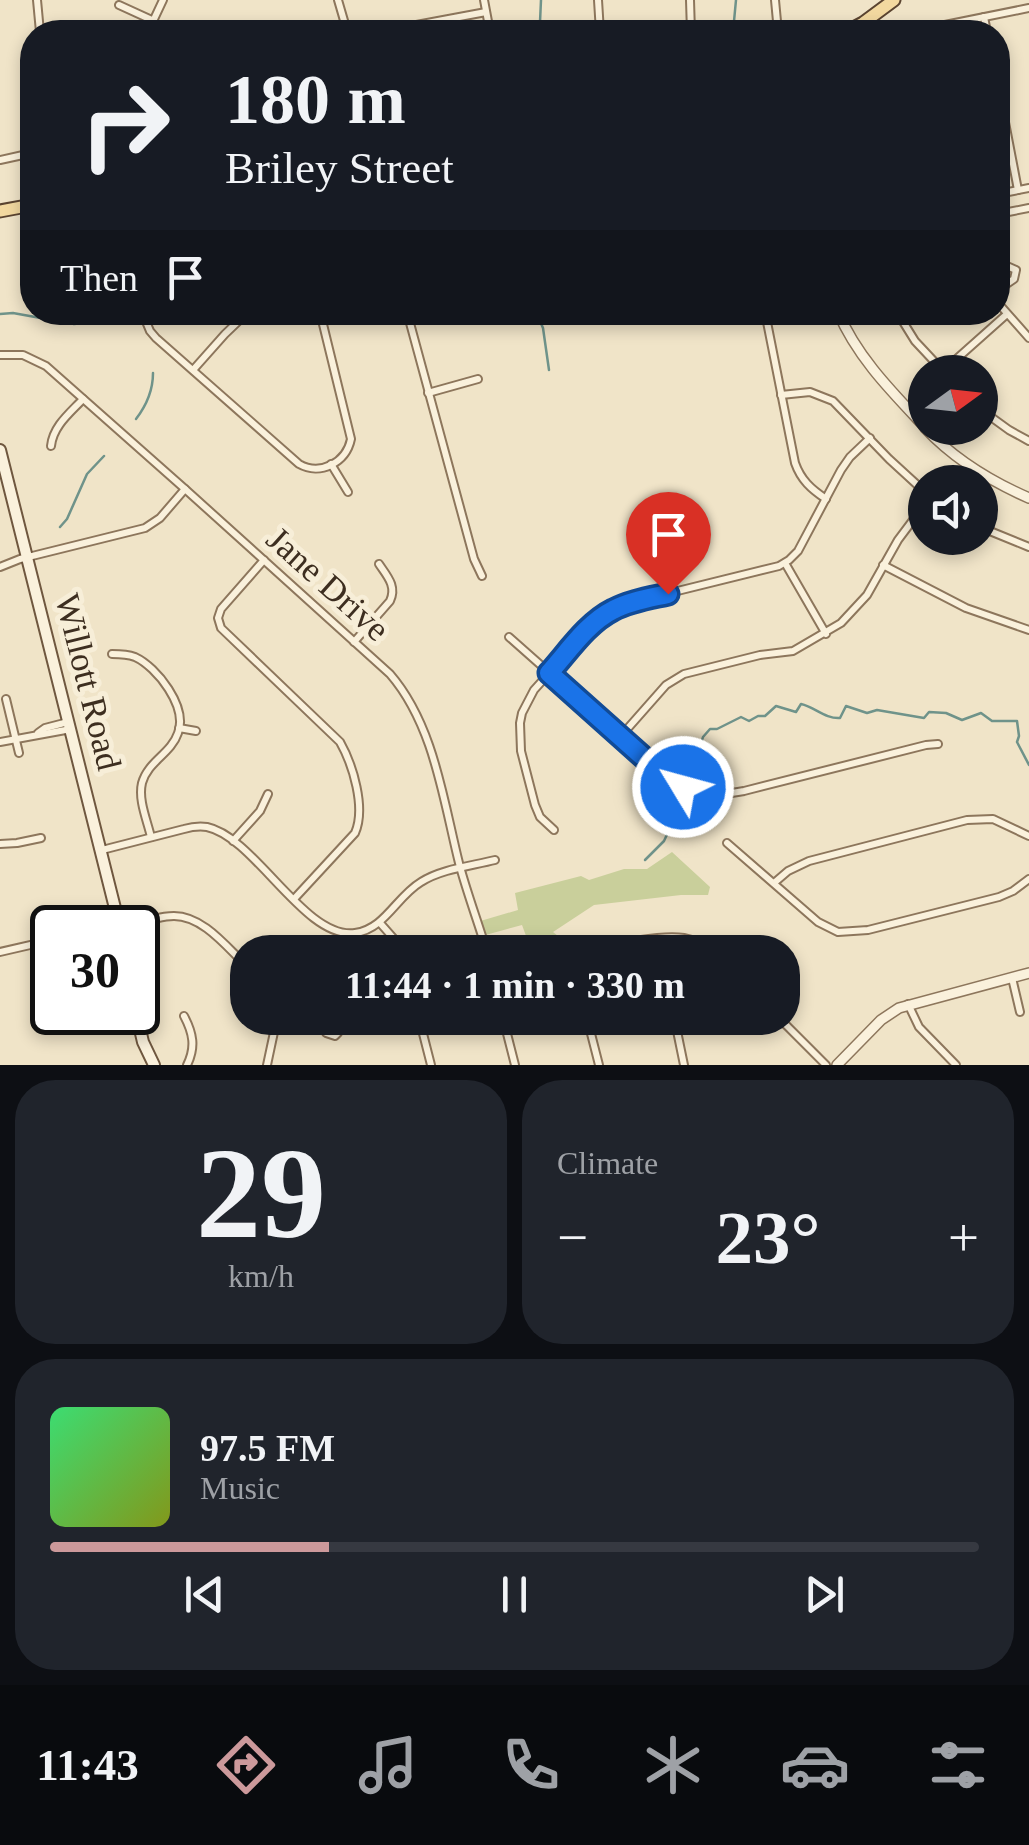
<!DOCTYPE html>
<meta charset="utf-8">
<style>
body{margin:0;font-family:Georgia,serif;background:#20242c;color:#f1f3f6;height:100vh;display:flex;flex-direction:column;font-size:38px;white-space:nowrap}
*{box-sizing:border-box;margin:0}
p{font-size:32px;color:#9ea1a6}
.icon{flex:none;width:55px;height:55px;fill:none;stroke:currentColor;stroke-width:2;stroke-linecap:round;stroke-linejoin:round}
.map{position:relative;height:1065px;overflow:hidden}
.side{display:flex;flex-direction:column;gap:15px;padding:15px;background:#0d0f14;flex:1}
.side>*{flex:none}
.banner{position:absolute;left:20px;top:20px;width:990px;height:305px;border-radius:40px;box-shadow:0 5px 15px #0003;background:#171b24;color:#f1f3f6;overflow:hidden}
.needle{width:65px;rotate:75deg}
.buttons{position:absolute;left:908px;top:355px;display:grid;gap:20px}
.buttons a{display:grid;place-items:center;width:90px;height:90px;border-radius:50%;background:#171b24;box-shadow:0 5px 15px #0003;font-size:50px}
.speed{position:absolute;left:30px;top:905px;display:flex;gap:20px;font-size:50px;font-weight:700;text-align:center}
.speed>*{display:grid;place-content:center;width:130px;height:130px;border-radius:50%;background:#171b24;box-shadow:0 5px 15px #0003;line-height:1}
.speed .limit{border:5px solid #111;border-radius:15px;background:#fff;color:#111}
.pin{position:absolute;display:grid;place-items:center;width:85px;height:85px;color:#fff;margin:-102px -42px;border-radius:50% 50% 50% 0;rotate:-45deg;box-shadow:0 0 10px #0007}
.pin .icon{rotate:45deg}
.me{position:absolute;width:110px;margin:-55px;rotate:307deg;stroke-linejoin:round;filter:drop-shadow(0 0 8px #0008)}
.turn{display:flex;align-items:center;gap:35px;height:210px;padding:0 40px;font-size:45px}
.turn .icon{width:130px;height:130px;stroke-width:2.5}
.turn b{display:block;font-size:70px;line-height:85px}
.then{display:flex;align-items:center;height:95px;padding:0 40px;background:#0003;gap:20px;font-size:38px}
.big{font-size:75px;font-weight:800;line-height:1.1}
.side .tile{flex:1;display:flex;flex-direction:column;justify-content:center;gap:15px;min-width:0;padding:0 35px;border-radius:40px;background:#20242c}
.side .dial{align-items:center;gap:0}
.dial b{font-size:130px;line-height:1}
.song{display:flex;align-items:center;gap:30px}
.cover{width:120px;height:120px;border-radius:15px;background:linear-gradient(135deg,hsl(140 70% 55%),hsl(70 70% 35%))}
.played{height:10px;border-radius:5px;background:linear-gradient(90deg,#cc999b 30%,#363941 30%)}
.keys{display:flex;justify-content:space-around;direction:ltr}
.heat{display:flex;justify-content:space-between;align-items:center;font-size:55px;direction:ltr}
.side .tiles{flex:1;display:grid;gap:15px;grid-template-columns:1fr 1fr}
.tile:last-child{grid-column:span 2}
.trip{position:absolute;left:230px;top:935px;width:570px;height:100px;border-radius:40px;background:#171b24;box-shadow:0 5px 15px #0003;font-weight:800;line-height:100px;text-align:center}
.tabs{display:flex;height:160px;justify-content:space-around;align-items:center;background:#090b0e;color:#9ea1a6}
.tabs .icon{width:70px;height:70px}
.tabs .selected{color:#cc999b}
.tabs b{font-size:45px;color:#f1f3f6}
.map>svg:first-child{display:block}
</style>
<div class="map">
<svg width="1029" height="1065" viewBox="0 0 1029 1065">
<rect width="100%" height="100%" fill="#f0e4c8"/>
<!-- green -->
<path fill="#c9cf9b" d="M672,852L710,887L708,895H681L594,905L553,932L578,952H559L547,945L542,952H532L522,925L482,936L477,922L518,910L515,893L581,876L589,880L624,869H647Z"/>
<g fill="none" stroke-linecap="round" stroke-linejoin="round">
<!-- stream -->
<g stroke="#6f938a" stroke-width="2.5">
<path d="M541,0L540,22L543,32"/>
<path d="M733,32L736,0"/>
<path d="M186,312V319"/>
<path d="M536,312L543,328L549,370"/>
<path d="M0,314L13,313L74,324L104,321"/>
<path d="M136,419C146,406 153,390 153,373"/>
<path d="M60,527L67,519L87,474L104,456"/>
<path d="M690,769L695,748L700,747L703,737L710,729H717L741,717L749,721L758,716H765L776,706L796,712L801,704C815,707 825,719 840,718L846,706L867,713L877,710L924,718L929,712L946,713L962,720L981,713L992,721H1017L1019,736L1017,742L1029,765"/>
<path d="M645,860L664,841L681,804"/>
</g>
<!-- minor casing -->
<g stroke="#8d765c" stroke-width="10">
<g id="minor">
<path d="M37,0L40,32"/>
<path d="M338,0L345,24L353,32"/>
<path d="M484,0L490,32"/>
<path d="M598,0L600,32"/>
<path d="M690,0L691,32"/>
<path d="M775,0L778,32"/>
<path d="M119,5L154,21"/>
<path d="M984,17L987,32"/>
<path d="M148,32L163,0"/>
<path d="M379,32L486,12"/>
<path d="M920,32L935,27L1029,8"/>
<path d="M998,86L1018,190"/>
<path d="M0,160L32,153"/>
<path d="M998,194L1029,188"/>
<path d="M998,214L1029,208"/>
<path d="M998,270L1007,266L1016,270L1014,279L998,290"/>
<path d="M998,303L1029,338"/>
<path d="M142,312L150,331L156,338L299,464C320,476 346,463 351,439L320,312"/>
<path d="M407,312L474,559L482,576"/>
<path d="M645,312L657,317L671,312"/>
<path d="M765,312L795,463C801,480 811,489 826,499"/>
<path d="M897,312L915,341L944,372"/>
<path d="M0,355H23L46,366L185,489L390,674C434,725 443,799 459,863C467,893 478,922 487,952"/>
<path d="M193,370L225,334L248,312"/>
<path d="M943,371L1007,314"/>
<path d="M428,393L478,379"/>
<path d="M781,395L810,392L833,401L889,459L925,492"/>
<path d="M980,409L1009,430L1029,441"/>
<path d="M51,446C53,426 70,413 83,399"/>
<path d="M331,464L348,492"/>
<path d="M980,527L1029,547"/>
<path d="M264,560L221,609L218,618L221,628L340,742C353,765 366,808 355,833L294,899"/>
<path d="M785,563L826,634"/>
<path d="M883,565L966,608L1029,630"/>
<path d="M0,567L20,559L145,528L160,518L185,489"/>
<path d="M509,637L666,776C691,793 715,797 744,791L926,745L938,744"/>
<path d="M354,642L390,601C397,586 387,576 379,564"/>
<path d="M112,654C120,654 127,654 135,657C157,667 188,707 178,733C171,754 148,761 142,783C138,800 147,820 151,837"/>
<path d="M6,699L19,753"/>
<path d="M179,728L196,731"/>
<path d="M38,733L45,728L68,722"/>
<path d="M621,736L666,685L684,674L760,655L793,651L841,623L867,595L898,540L925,504"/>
<path d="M0,742L71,729"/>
<path d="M554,830L540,817L535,805L521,751L520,723L522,713L534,690L597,620L612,610L633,602L779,566L789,560L798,551L841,470L850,457L870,438"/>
<path d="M233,841L260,811L268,794"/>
<path d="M727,843L818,922L838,932L868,930L999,897L1013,891L1029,879"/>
<path d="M0,844L17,843L41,838"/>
<path d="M102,850L184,829C191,827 199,826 207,827C255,837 305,940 355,933C385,929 396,897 421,882C441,869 471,866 495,860"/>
<path d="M774,883L788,871L809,861L967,820L993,819L1029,836"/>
<path d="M61,923L62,928"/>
<path d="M380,923L395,940L402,952"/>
<path d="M95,928L107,923L112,925"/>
<path d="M126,928C141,923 158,916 174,916C204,916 228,949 248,967"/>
<path d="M0,952L52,940"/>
<path d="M597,952C613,942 665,935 684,938C696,940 704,945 713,952"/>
<path d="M1012,978L1020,1012"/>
<path d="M908,1004L919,1027L956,1065"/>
<path d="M184,1016C193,1033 196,1047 187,1065"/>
<path d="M323,1018L326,1033L335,1036L338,1033L339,1027L335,1018"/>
<path d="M419,1018L431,1065"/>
<path d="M503,1018L515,1065"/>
<path d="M587,1018L599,1065"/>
<path d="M678,1018L677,1031L684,1065"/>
<path d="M779,1018L826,1065"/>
<path d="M267,1065L277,1018"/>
</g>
</g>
<!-- tertiary casing -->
<g stroke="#8d765c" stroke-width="12">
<g id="tertiary">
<path d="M838,312C857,357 892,392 925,427"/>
<path d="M925,428C954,459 990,481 1029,498"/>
<path d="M837,1065L881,1020L899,1008L1029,973"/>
</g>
</g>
<!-- secondary casing -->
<g stroke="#6f573f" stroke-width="14">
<g id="secondary">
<path d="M0,450L120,928"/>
<path d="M136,1012L143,1042L154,1065"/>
</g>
</g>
<!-- primary casing -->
<g stroke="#5b4430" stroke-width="15">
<g id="primary">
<path d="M846,32L863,23L894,0"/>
<path d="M0,211L32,205"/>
</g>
</g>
<!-- minor -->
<use href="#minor" stroke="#faf1dc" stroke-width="6"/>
<!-- tertiary -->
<use href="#tertiary" stroke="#faf1dc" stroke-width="9"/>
<!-- secondary -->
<use href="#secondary" stroke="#faf1dc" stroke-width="10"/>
<!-- primary -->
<use href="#primary" stroke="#f3d9a0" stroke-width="11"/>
</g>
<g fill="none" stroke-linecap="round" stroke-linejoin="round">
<!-- route casing -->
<g stroke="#114b97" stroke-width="25">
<path id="route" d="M668,594C650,598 630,601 613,610C587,623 568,652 549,673L651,764L683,787"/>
</g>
<!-- route -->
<use href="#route" stroke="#1a73e8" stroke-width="18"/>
</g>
<g text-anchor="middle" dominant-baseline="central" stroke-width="10" stroke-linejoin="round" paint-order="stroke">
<!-- street labels -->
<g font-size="35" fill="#3d2e20" stroke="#f7eed8">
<text transform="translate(328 584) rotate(42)">Jane Drive</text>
<text transform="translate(88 682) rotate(76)">Willott Road</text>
</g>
</g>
</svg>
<div class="buttons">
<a><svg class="needle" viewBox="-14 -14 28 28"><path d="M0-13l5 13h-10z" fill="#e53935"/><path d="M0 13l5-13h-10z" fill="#9ea1a6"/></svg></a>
<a><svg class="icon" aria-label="sound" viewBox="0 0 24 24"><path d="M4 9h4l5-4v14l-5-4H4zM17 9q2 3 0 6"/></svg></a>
</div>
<div class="speed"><div class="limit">30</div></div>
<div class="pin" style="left:668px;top:594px;background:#d93025"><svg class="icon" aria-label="arrive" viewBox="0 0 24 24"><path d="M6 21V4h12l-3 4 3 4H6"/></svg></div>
<svg class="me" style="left:683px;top:787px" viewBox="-20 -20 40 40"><circle r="17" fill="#1a73e8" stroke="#fff" stroke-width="3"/><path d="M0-11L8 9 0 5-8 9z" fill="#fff"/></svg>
<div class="trip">11:44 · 1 min · 330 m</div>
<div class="banner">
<div class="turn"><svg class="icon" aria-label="right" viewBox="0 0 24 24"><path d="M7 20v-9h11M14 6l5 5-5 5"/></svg><div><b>180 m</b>Briley Street</div></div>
<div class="then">Then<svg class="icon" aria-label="arrive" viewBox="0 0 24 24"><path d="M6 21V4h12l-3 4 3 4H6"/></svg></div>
</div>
</div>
<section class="side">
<div class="tiles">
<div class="tile dial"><b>29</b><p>km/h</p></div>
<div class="tile"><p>Climate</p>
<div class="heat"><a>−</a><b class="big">23°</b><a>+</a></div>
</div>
<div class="tile">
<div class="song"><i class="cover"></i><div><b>97.5 FM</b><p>Music</p></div></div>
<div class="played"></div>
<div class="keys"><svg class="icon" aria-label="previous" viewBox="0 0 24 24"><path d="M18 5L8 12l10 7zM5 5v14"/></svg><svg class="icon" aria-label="pause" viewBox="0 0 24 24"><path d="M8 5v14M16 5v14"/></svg><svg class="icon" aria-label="next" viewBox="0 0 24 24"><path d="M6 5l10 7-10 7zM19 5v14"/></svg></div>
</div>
</div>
</section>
<nav class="tabs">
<b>11:43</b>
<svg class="icon selected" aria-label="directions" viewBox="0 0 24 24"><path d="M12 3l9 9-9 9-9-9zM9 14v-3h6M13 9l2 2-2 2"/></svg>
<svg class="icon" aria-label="music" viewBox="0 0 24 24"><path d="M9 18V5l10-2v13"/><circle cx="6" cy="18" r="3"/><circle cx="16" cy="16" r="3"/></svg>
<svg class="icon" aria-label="phone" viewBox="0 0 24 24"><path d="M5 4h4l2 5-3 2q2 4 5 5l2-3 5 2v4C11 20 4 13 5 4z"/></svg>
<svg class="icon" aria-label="climate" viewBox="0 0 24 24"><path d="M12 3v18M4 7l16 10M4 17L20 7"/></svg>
<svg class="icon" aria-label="car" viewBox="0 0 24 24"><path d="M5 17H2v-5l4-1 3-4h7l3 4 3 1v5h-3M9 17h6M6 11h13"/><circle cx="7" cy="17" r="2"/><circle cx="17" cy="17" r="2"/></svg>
<svg class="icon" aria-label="filters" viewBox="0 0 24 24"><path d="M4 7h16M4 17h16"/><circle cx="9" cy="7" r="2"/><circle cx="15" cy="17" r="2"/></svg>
</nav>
